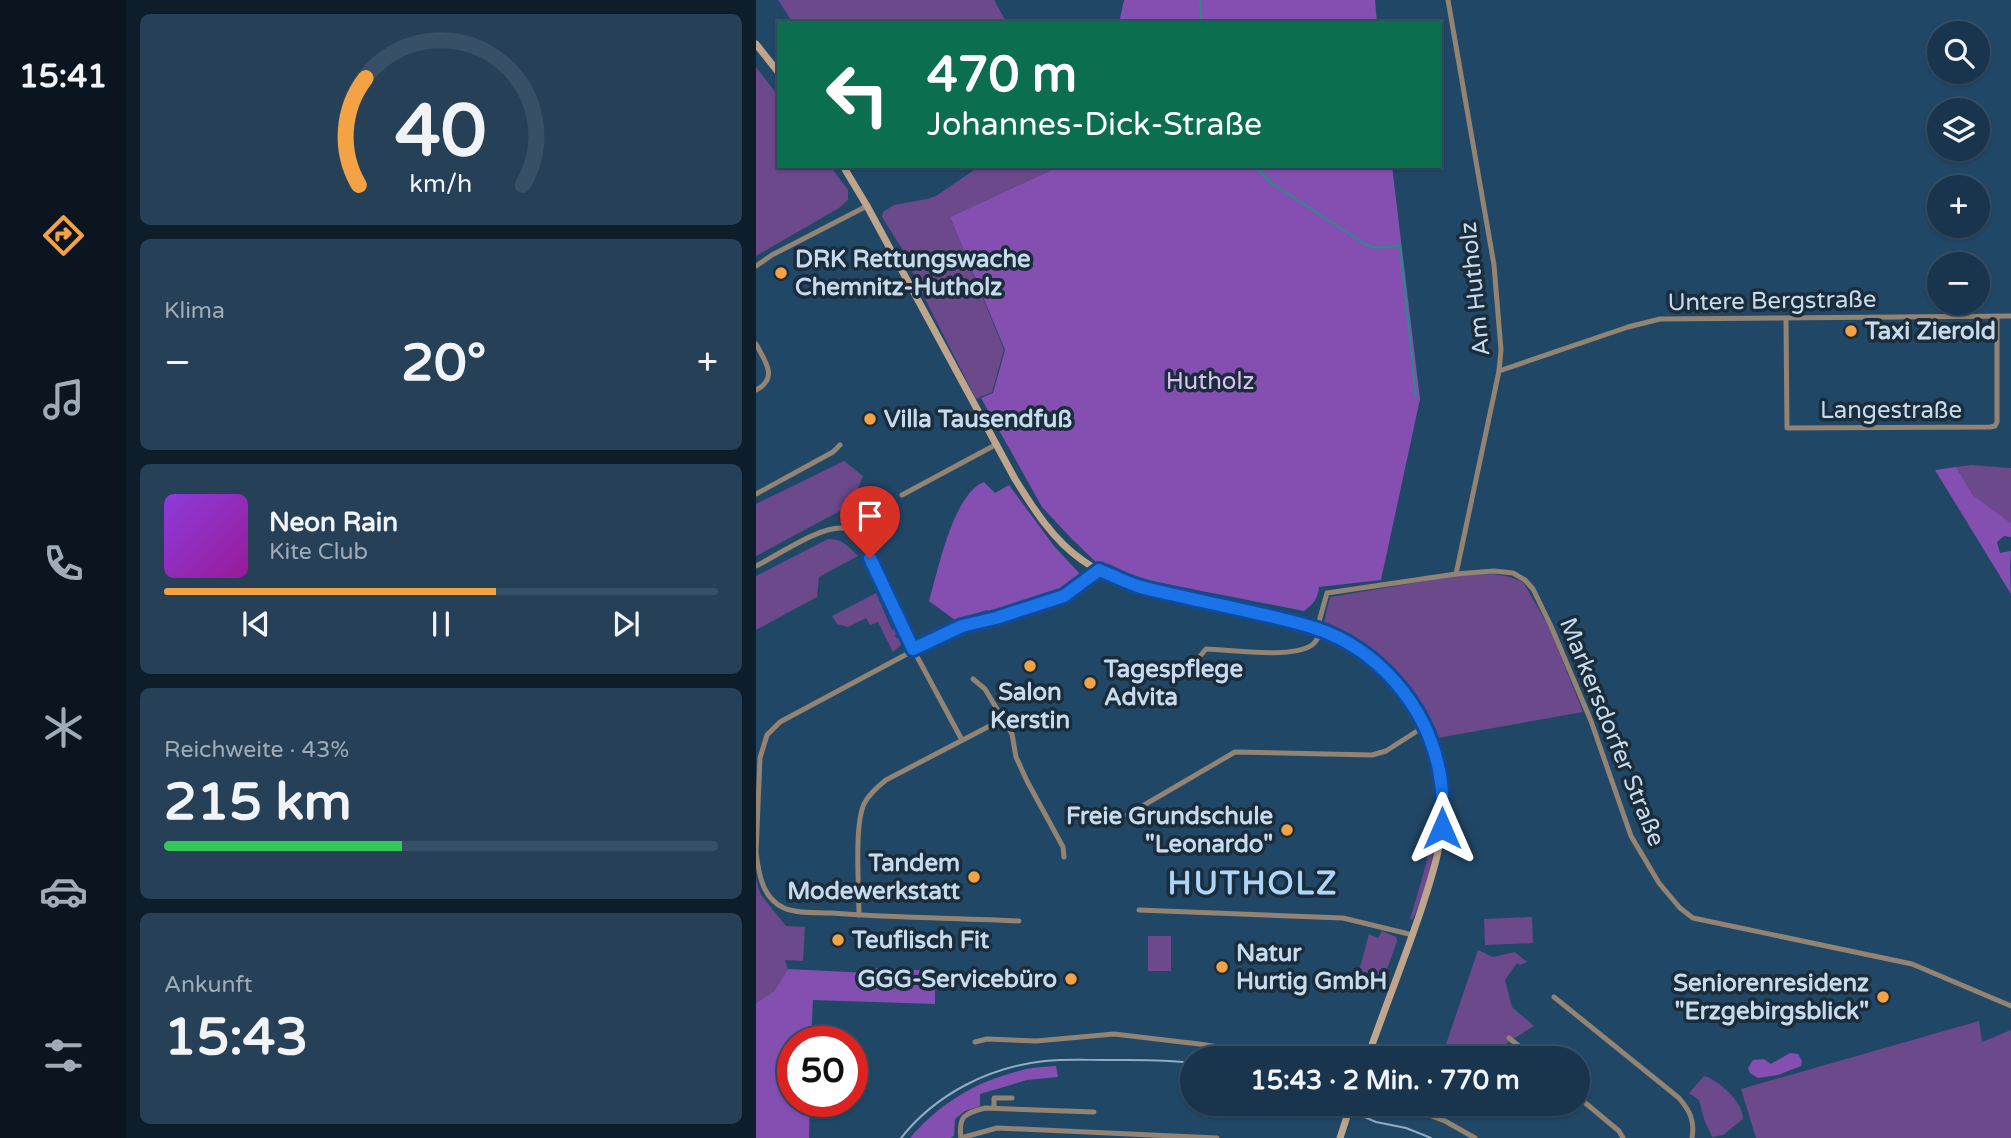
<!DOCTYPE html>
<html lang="de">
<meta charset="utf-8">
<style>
body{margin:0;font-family:"Varela Round",sans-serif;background:#264057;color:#f1f3f6;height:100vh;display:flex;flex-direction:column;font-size:26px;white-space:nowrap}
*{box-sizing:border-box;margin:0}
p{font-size:23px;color:#9fabb6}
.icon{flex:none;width:38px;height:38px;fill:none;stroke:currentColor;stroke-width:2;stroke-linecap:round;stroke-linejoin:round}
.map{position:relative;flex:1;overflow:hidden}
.panel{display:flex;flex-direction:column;gap:14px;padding:14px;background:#0e1d2a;width:630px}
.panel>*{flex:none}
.hud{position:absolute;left:21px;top:21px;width:665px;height:147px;border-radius:0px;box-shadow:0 2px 5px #0004,0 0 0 2px #375065;background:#0b6e4f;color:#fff;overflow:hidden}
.controls{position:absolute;left:1171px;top:21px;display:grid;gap:14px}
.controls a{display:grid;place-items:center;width:63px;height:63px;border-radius:50%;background:#19354d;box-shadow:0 2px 5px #0004,0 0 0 2px #375065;font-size:35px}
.speed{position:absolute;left:21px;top:1026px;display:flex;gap:14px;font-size:35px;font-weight:700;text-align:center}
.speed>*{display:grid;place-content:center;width:91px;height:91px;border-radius:50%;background:#19354d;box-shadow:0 2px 5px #0004,0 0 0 2px #375065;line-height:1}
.speed .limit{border:10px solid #d22;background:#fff;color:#111}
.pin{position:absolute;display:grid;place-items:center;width:60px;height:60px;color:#fff;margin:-72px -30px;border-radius:50% 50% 50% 0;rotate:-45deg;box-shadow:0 0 7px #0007}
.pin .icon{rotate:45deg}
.me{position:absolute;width:77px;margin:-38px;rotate:0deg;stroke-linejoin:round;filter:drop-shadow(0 0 5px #0008)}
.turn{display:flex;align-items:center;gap:24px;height:147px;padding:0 35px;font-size:32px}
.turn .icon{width:91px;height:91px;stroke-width:2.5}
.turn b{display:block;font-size:49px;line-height:60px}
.big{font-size:52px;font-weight:700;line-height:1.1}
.panel .widget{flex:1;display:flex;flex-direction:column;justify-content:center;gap:10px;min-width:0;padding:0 24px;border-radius:10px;background:#264057}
.panel .dial{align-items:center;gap:0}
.dial svg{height:182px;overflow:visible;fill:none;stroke:#375065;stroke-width:7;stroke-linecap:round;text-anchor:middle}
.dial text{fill:#f1f3f6;stroke:none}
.song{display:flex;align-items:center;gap:21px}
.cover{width:84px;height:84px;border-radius:10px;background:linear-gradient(135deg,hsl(270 70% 55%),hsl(300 70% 35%))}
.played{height:7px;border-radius:4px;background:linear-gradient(90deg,#f4a344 60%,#375065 60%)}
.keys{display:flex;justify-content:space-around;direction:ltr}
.heat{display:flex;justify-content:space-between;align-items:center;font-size:38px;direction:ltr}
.charge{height:10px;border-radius:5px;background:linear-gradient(90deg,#34c759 43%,#375065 0)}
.trip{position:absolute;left:424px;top:1046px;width:410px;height:70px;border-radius:35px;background:#19354d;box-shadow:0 2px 5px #0004,0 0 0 2px #375065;font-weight:700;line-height:70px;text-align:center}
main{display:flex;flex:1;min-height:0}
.tab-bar{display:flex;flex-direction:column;width:126px;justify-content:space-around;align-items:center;background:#0a151f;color:#9fabb6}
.tab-bar .icon{width:49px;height:49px}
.tab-bar .current{color:#f4a344}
.tab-bar b{font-size:32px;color:#f1f3f6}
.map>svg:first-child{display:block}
</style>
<main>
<nav class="tab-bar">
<b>15:41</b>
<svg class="icon current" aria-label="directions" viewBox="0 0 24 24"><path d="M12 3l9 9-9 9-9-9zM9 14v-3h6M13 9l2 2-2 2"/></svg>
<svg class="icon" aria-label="music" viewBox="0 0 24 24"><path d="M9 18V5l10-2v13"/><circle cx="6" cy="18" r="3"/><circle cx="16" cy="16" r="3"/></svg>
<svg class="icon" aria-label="phone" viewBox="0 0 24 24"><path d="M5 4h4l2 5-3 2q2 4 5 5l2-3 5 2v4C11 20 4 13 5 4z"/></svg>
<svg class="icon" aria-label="climate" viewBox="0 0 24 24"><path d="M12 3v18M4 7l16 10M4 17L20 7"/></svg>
<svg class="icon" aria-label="car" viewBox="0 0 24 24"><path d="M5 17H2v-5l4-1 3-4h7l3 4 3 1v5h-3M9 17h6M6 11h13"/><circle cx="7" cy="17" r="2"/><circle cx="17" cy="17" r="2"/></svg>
<svg class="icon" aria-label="filters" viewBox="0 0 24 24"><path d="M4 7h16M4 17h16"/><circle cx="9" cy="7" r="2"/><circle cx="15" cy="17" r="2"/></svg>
</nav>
<section class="panel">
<div class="widget dial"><svg viewBox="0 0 100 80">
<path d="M14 69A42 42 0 1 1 86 69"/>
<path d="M14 69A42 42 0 0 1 17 22" stroke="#f4a344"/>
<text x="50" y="56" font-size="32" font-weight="700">40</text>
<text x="50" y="72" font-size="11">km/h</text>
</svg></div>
<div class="widget"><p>Klima</p>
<div class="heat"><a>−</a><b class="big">20°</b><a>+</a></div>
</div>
<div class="widget">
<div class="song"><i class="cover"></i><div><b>Neon Rain</b><p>Kite Club</p></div></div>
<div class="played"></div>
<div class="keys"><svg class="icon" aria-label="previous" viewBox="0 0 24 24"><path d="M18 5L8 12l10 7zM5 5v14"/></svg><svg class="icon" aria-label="pause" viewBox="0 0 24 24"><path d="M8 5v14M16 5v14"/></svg><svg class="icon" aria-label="next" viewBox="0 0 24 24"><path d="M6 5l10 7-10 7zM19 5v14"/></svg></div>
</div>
<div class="widget"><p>Reichweite · 43%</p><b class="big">215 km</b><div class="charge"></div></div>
<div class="widget"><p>Ankunft</p><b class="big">15:43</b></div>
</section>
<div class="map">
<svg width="1255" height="1138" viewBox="0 0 1255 1138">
<rect width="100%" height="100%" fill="#214767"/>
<!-- green -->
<g fill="#6b498a">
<path d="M22,0H238L251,23H37Z"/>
<path d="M0,67L23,97V166H74L92,190V200L83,208L0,256Z"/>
<path d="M224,166H304L194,217L248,350L236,392L220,399L161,283L150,255L126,217L127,212L138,205L171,199L180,196Z"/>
<path d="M88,461L107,476L95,505L0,556V504Z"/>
<path d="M1215,465L1255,468V523L1217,495L1200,467Z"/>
<path d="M72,539C87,539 92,546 102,556L63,577L61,597L0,630V576Z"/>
<path d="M738,574L754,577L767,582L793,627L827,712L676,739L652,689L583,634L567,626L574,597L700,576Z"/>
<path d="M120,593L136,630L140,628L142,633L139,635L140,638L144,637L146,644L137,652L122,622L114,625L110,618L92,627L81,624L76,616Z"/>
<path d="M678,791L682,794C683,829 674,890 656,920L654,919C667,877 680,836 678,791Z"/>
<path d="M0,880L5,895L30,926L49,927L47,961L29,960L32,969L18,991L0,1003Z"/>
<path d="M776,917L777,943L729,945L728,919Z"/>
<path d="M626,931L640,937L641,941L628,978L603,971L613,934L622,938Z"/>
<rect x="392" y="936" width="23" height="35"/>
<path d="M722,950L737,957L759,952L771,962L764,965L761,963L749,980L756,1007L778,1026L726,1059H685Z"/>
<path d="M1223,1021L1226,1042L1255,1030V1138H1000L985,1089Z"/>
<path d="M948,1076C963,1080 988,1103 987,1119L967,1135L956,1137L948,1119L943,1100L933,1093Z"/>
</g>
<!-- forest -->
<g fill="#844fb1">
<path d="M368,0H619L621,23H363Z"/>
<path d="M304,166H636L664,399L625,580L563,587C562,599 557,604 548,611L400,582L370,575L343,565L316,539L286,507L225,398L237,393L249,350L194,217Z"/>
<path d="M1200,467L1217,495L1255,523V537L1248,536L1241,542L1244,553L1255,551L1254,567L1255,594L1179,470Z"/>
<path d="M228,482L239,493L253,485L298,546L324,574L300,594L233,616L231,610L199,620L173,601C182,571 197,494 228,482Z"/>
<path d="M120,968L179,971V1004L57,1000L55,1041H37V1101H54L53,1138H0V1003L18,991L32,969L112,973Z"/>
<path d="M1034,1053L1042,1054L1046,1061L1045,1066L1022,1075L1002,1078L994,1073L992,1068L997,1060L1008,1059L1015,1064Z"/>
<path d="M300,1066L302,1077L271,1080L224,1094V1106L209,1111L199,1119L198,1136L194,1138H154C183,1104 219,1082 263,1071C274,1067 288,1067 300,1066Z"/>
</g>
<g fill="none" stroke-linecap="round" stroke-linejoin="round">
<!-- stream -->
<g stroke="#258e86" stroke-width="2">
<path d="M444,0L445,23"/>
<path d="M499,166L517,184L609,244C620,250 633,247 644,245L660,396"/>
</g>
<!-- minor -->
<g stroke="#938372" stroke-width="5">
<path d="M692,0L738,265L745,350L743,371L700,574"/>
<path d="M0,266L16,255L111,206"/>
<path d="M1030,319L1031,428L1234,427L1239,426L1241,422V317"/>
<path d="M0,344C9,361 23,378 0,390"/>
<path d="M743,371L872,327L904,319L1255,316"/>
<path d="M0,494L77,452L84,445"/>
<path d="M146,495L241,444"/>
<path d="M0,566C21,556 69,522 91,529C98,531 103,540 107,545L157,649L206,740"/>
<path d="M561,629L571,593L700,574L738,571L757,573L769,580L777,589L795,626L835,721L875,836L903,883L924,908L937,918L1156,964L1255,1006"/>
<path d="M440,661L450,649C475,650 536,659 556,645C560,642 563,636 566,631"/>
<path d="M217,679L229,689L247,719"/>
<path d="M371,815L479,752L616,755L630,751L669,726"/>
<path d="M383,910L587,918L657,935"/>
<path d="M103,915C103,888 98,826 108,804C113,794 121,787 130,780L247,719L256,734L260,757L271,781L307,847L308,857"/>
<path d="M263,921C201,918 138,918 76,913C61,912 41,914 28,908C6,898 3,874 0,853L4,758L11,735L24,722L192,632C229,616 271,614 307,596C321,590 331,579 343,570"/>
<path d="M798,997L923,1098C934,1111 939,1121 936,1138"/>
<path d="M753,1038L779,1059"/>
<path d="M219,1042L231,1039L280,1041L358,1034L443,1044L523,1056L531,1059"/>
<path d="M821,1096L863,1131L867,1138"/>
<path d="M643,1104L689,1121L719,1138"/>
<path d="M238,1108V1098H256"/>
<path d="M205,1138L241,1128L461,1138"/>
<path d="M205,1138C202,1116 209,1113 229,1108L338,1112"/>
</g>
<!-- secondary -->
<g stroke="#bfa58b" stroke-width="7">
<path d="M0,44L23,73"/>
<path d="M87,166L111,206L259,479C277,508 297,540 326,560C353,580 388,588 420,595C512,616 612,624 662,715C681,749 689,788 686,827C683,854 675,879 667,904C650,956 629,1007 611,1059"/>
<path d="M584,1138L595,1104"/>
</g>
<!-- tram -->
<g stroke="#92acc4" stroke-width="2">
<path d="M578,1104L620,1122L650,1128L675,1138"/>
<path d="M145,1138C180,1094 233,1067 289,1061C309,1059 329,1060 349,1060C378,1060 407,1059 436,1063"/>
</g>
</g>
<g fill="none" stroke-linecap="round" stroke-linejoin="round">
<!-- route casing -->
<g stroke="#114b97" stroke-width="18">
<path id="route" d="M114,558L157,649L206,626L240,618L308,596L343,570C356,575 369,582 382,586C394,590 407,592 419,595C465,606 513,614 559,628C622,649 670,705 683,770C687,789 687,809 686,828"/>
</g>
<!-- route -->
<use href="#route" stroke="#1a73e8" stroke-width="12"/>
</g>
<!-- markers -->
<g fill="#f4a344" stroke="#1b2c3a" stroke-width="2.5">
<circle cx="25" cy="273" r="7"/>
<circle cx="1095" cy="331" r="7"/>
<circle cx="114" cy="419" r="7"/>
<circle cx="274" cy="666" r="7"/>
<circle cx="334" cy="683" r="7"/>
<circle cx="531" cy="830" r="7"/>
<circle cx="218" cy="877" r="7"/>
<circle cx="82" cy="940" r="7"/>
<circle cx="466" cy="967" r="7"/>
<circle cx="315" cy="979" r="7"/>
<circle cx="1127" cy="997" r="7"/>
</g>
<g text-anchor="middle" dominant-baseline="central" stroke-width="7" stroke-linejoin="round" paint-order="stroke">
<!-- poi labels -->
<g font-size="24" font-weight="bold" fill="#c7dbef" stroke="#1b2c3a" text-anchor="start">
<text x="39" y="259">DRK Rettungswache<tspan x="39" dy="28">Chemnitz-Hutholz</tspan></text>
<text x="1109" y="331">Taxi Zierold</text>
<text x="128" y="419">Villa Tausendfuß</text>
<text x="348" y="669">Tagespflege<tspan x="348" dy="28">Advita</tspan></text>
<text x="274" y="692" text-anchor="middle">Salon<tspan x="274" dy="28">Kerstin</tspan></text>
<text x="517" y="816" text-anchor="end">Freie Grundschule<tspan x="517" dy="28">"Leonardo"</tspan></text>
<text x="204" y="863" text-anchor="end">Tandem<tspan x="204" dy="28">Modewerkstatt</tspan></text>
<text x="96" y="940">Teuflisch Fit</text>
<text x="480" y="953">Natur<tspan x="480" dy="28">Hurtig GmbH</tspan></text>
<text x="301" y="979" text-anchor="end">GGG-Servicebüro</text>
<text x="1113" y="983" text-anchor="end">Seniorenresidenz<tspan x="1113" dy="28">"Erzgebirgsblick"</tspan></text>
</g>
<!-- street labels -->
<g font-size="24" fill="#c7dbef" stroke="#1b2c3a">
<text transform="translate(719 289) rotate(-96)">Am Hutholz</text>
<text transform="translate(1016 301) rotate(-1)">Untere Bergstraße</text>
<text x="1135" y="410">Langestraße</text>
<text transform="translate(856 732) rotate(68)">Markersdorfer Straße</text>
</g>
<!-- park labels -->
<g font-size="24" fill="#dac1f3" stroke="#1b2c3a">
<text x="454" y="381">Hutholz</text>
</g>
<!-- district labels -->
<g font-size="32" font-weight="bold" letter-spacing="2" fill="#acd5fc" stroke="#1b2c3a">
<text x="497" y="884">HUTHOLZ</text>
</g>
</g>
</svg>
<div class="controls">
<a><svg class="icon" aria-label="search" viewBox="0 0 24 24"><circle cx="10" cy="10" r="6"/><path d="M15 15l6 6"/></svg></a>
<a><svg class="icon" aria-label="layers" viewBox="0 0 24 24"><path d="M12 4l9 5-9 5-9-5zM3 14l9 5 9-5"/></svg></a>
<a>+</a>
<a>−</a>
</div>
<div class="speed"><div class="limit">50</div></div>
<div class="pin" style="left:114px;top:558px;background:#d93025"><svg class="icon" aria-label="arrive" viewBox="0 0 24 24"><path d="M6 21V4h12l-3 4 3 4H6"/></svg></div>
<svg class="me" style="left:686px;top:828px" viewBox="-20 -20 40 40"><path d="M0-17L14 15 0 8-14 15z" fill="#1a73e8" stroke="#fff" stroke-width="4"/></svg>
<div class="trip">15:43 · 2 Min. · 770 m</div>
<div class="hud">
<div class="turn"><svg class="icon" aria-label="left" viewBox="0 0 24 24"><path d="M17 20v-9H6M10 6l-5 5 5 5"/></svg><div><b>470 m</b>Johannes-Dick-Straße</div></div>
</div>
</div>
</main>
